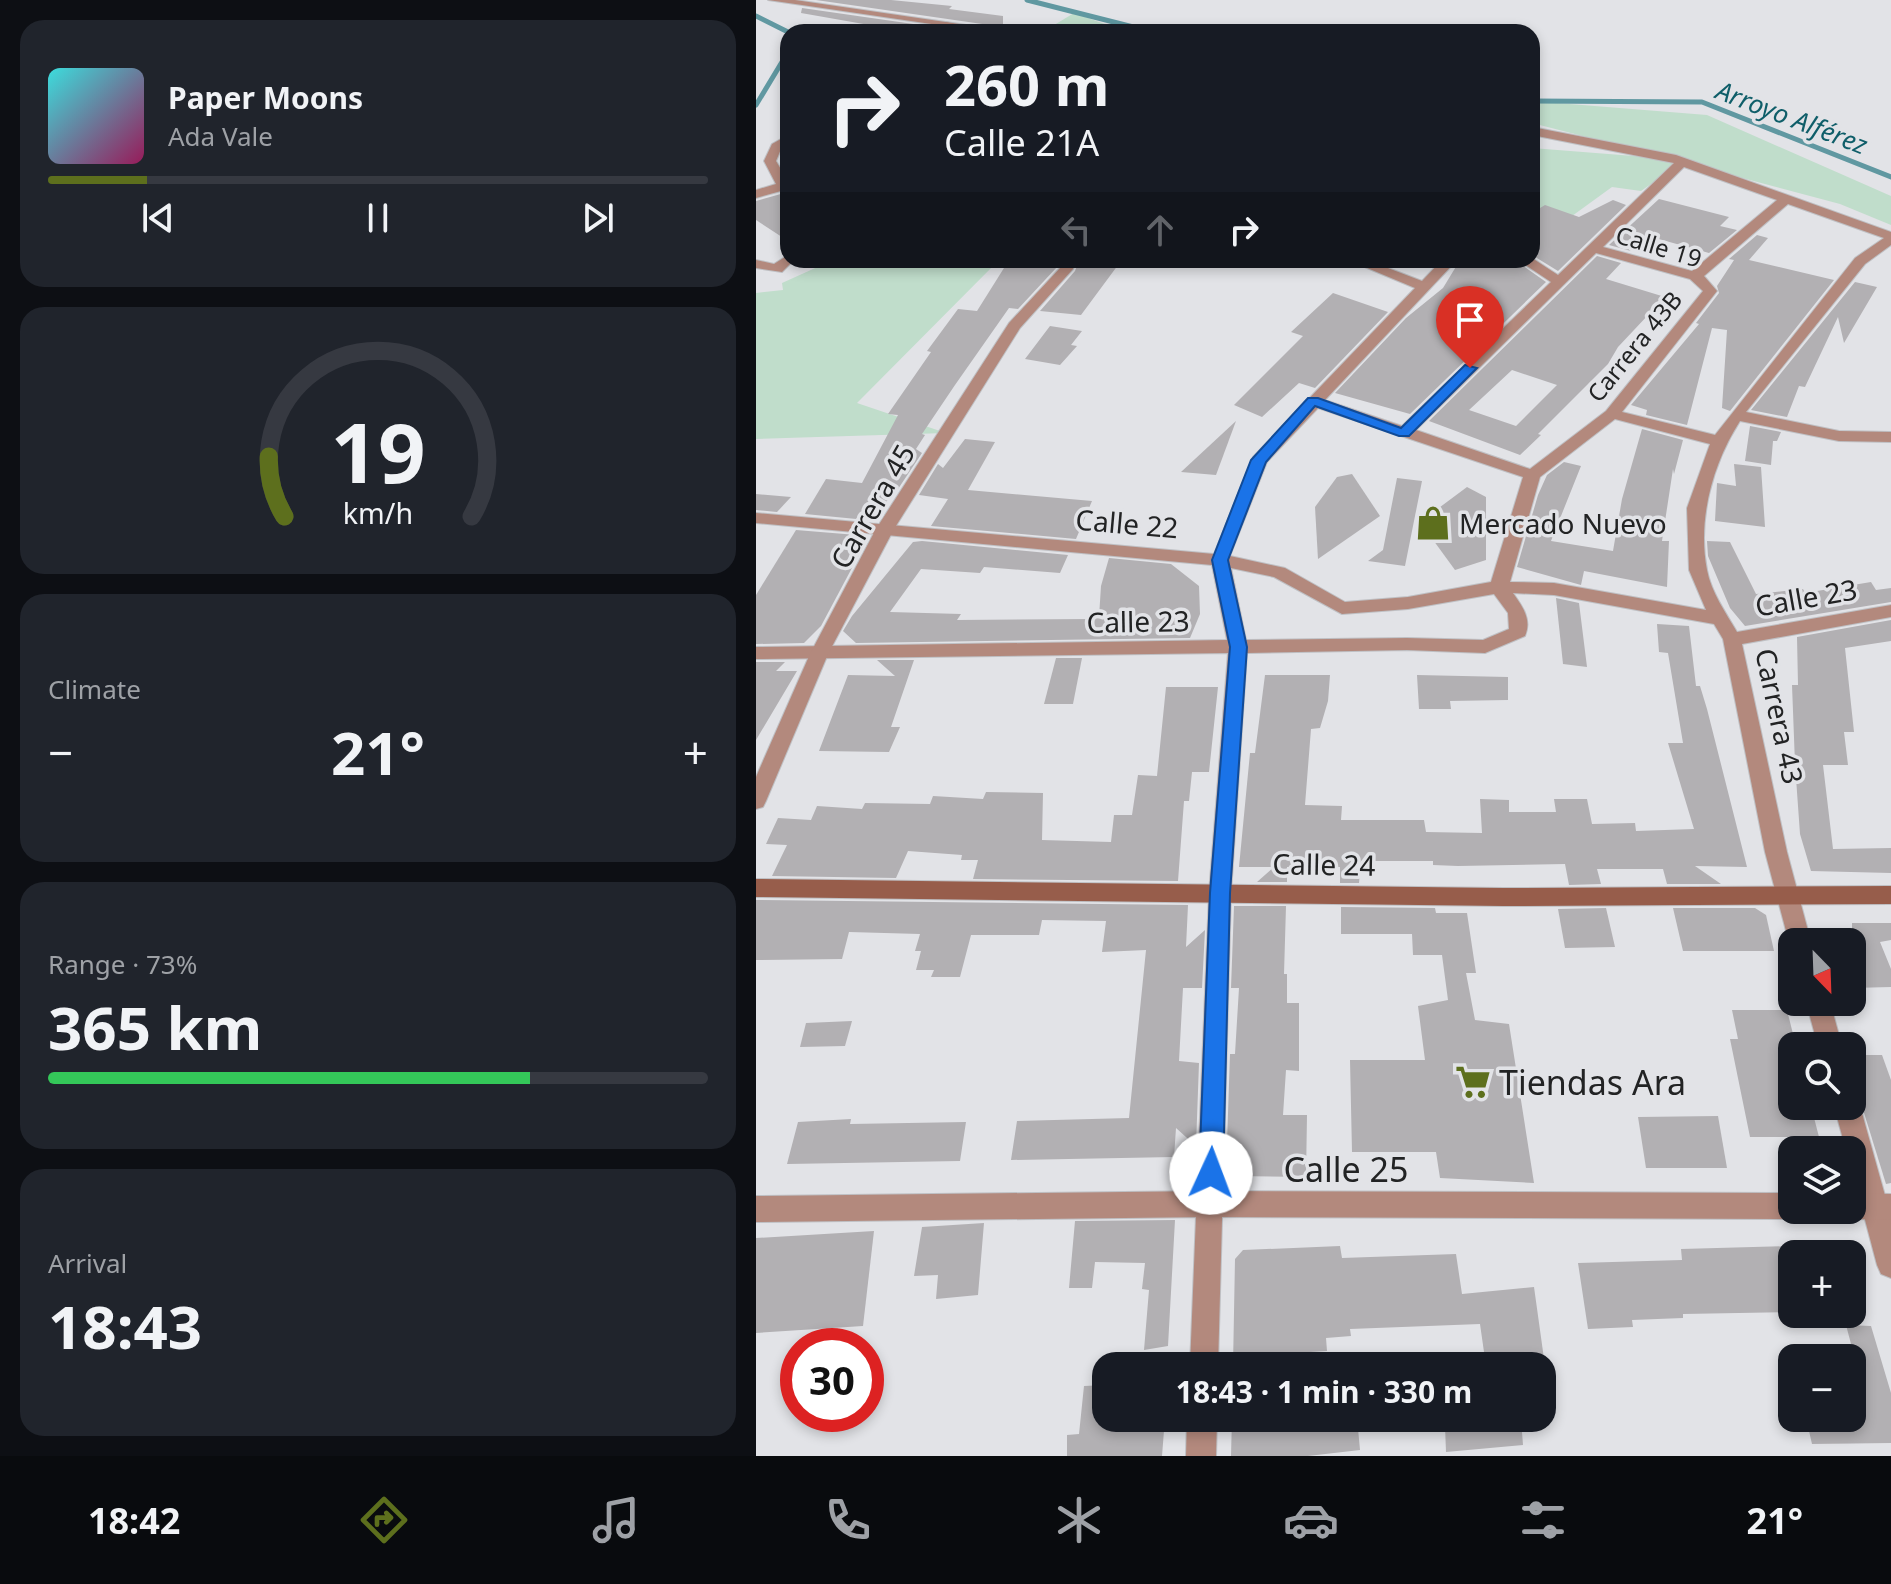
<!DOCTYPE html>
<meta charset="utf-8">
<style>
body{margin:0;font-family:"Noto Sans",sans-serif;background:#20242c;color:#f1f3f6;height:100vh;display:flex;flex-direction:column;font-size:30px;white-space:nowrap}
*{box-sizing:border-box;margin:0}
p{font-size:26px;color:#9ea1a6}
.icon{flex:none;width:44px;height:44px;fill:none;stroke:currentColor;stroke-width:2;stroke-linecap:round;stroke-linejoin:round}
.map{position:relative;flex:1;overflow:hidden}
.details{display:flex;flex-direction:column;gap:20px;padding:20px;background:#0d0f14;width:756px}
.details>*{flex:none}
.banner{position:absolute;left:24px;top:24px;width:760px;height:244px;border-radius:24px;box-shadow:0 4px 12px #0003;background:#171b24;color:#f1f3f6;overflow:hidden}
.needle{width:52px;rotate:157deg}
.buttons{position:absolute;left:1022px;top:928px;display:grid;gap:16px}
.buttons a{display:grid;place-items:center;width:88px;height:88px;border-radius:16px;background:#171b24;box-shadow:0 4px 12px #0003;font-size:40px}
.speed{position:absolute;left:24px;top:1328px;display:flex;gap:16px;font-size:40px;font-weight:700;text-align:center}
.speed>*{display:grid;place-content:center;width:104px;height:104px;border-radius:50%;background:#171b24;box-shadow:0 4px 12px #0003;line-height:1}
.speed .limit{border:12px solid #d22;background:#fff;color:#111}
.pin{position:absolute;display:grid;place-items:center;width:68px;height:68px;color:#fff;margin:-82px -34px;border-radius:50% 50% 50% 0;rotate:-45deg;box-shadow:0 0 8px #0007}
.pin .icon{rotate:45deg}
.me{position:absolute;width:88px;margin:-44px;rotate:2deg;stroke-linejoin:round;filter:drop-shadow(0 0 6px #0008)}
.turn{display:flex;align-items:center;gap:28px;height:168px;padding:0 32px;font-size:36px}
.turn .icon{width:104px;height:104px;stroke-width:2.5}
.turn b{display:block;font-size:56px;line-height:68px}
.lanes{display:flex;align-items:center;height:76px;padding:0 32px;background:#0003;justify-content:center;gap:40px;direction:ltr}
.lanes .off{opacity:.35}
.big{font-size:60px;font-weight:700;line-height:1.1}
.details .tile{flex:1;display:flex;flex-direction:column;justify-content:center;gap:12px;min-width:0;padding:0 28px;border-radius:24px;background:#20242c}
.details .dial{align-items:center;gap:0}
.dial svg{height:208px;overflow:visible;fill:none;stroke:#363941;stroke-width:7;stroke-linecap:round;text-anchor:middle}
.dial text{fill:#f1f3f6;stroke:none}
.song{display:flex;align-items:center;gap:24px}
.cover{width:96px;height:96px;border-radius:12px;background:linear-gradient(135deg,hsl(180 70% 55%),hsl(330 70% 35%))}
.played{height:8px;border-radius:4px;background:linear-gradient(90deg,#5d6f1d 15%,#363941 15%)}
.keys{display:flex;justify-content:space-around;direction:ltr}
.heat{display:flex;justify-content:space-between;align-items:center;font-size:44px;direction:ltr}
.charge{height:12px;border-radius:6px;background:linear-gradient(90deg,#34c759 73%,#363941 0)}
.trip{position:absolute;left:336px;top:1352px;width:464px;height:80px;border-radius:24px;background:#171b24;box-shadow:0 4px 12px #0003;font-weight:700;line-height:80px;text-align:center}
.tabs{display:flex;height:128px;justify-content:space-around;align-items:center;background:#090b0e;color:#9ea1a6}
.tabs .icon{width:56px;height:56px}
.tabs .current{color:#5d6f1d}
.tabs b{font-size:36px;color:#f1f3f6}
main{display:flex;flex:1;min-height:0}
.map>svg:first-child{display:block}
</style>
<main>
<section class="details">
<div class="tile">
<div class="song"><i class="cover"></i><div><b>Paper Moons</b><p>Ada Vale</p></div></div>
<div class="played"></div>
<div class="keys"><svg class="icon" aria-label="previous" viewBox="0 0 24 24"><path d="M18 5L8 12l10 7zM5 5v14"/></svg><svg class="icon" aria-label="pause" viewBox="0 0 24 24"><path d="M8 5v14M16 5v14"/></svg><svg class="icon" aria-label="next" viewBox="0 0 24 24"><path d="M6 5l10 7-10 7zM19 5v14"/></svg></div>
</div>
<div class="tile dial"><svg viewBox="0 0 100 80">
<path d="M14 69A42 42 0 1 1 86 69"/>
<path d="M14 69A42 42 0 0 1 8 46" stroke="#5d6f1d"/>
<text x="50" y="56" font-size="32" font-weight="700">19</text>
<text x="50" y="72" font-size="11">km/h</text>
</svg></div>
<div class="tile"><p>Climate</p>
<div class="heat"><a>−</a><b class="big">21°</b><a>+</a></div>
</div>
<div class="tile"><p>Range · 73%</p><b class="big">365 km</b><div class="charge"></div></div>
<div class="tile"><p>Arrival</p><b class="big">18:43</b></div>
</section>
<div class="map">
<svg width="1135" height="1456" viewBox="0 0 1135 1456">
<rect width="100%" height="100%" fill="#e2e3e7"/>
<!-- green -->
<g fill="#c0ddcb">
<path d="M318,13L371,32L290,30Z"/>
<path d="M776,101L951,115L1135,196V225L1084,204L926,162L885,191L856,187L794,232L776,224V148L916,159L776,123Z"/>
<path d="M77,260H243L101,403L190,433L0,439V293L27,290L26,283Z"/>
</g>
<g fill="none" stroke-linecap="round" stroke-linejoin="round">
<!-- stream -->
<g stroke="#6098a1" stroke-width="5">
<path d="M271,0L397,32"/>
<path d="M0,16L32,32"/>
<path d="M776,101L946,102L1135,177"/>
<path d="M0,105L32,52"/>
</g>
</g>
<!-- building -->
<g fill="#b2b0b3" fill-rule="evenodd">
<path d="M60,0H135L196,6L193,9L247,16V27Z"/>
<path d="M46,8L178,27L174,32H153L45,13Z"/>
<path d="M32,192V241L0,220V201Z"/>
<path d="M903,199L973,217L964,226L981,230L953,253L892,236L875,251L853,245Z"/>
<path d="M857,200L870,205L802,271L776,255V213L789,205L823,217Z"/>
<path d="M1001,235L1012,238L993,260L1078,280L974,411L966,408L971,330L956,328L931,425L890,415L891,410L875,405L943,324L940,323L963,293L961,286L978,260L973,259Z"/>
<path d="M841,256L865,263L850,279L909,297L862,347L852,364L782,434L785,435L764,455L673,421ZM756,370L801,385L760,426L713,410Z"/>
<path d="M253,260H303L301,267L262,309L253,308L199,385L166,434L169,435L160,449L166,453L140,492L136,491L121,521L49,514L70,479L106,483L142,415L132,414L175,352L171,351L202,309L221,311Z"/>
<path d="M323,260L365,261L325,315L284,311L319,271Z"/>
<path d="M704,260H759L790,282L654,414L579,393L650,318L687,288Z"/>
<path d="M1099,282L1121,287L1088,343L1082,317L1049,387L1043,386L1031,417L995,410Z"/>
<path d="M577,293L632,312L559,388L543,383L506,417L478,405L547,336L535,332Z"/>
<path d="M294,326L326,331L315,345L321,346L304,365L269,359Z"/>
<path d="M480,421L460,475L425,472Z"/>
<path d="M994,426L1025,432L1021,441H1017L1015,465L989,461Z"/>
<path d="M886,429L927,440L918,474L917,469L906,541H913L911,587L828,571L825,585L761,567L782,495L791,475L808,462L825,466L795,541L857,551L866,499Z"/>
<path d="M209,439L239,442L212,490L336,501L320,539L175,526L192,499L163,495L182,464L187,468Z"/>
<path d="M978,464L1005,467L1009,527L959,521L961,483L980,486Z"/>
<path d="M596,474L624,516L562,559L559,507L581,477Z"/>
<path d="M641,478L666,481L649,566L612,561L627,550Z"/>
<path d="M711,487L730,497V560L699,570L664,522Z"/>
<path d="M0,494L35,497L21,512L0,510Z"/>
<path d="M40,530L113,536L65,626L48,643L0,644V595Z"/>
<path d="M166,541L312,555L304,573L228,567L224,573L165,569L134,612L205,614L201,620L335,619L343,617L345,586L353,558L415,564L443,586L444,614L434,638L100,643L87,631L96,616L157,542Z"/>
<path d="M951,541L974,542L1000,594L1047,589L1049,593L1115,582L1120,590L1135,588V602L989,626L974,608L952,556Z"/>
<path d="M800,598L823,603L831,667L807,664Z"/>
<path d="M1135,620V641L1089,648L1098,732H1088L1092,765H1067L1077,849L1135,848V873L1055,871L1044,834L1039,764L1036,685H1042L1041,637Z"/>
<path d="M901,624L933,626L940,686H944L951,709L991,867L939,866L965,884H911L907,869H841L845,884L813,885L809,864L702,866L677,865V861H605L603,883H584V867H531V882H501L518,867H483L494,753H499L509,675H574L572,701L564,728L555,729L549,805L586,806L585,820H668L670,832L726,833L724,799L753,800V812H800L798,799H831L836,824L879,823L880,831L938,829L912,743H927L912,653L903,652Z"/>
<path d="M300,658H326L317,704H288Z"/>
<path d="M121,660H158L135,727H144L133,752L63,751L92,675L139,676Z"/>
<path d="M0,662H29L20,671H41L0,740Z"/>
<path d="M661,675L752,677V700L694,701L695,709H663Z"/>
<path d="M410,687H462L453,772H436L433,801H428L422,881L217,879L222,860H205L206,855L152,851L140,878L16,876L31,845L10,844L22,818L55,820L61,806L106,809L109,803L174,804L177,796L227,799L230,792L287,793L286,840L355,842L358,815H376L382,775L401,776Z"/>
<path d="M0,900L432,905L430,947L449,930L446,988H427L423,1061L443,1063L440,1146L420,1128L418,1157L255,1160L261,1121L373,1118L390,950L346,952L350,921L286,920L283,935H215L204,977H175L178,970H160L165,951H159L164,934L93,932L86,959L0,960Z"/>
<path d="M478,906H530L528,974H531V1003H543V1071L530,1070L527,1115H551L550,1177L474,1176L470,1173L474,1054H479L483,988H475Z"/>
<path d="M585,907L679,908L680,913H711L720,973H710L719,1020L753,1024L778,1183L684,1178L680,1152H596L594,1060H669L662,1006L692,1000L686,955H657L656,934H585Z"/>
<path d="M850,908L859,947L809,948L802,909Z"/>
<path d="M917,908H999L1010,915L1018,951H927Z"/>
<path d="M1096,923H1135V940L1124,942L1135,969V987L1096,988Z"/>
<path d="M976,1010H1031L1040,1046H1036V1106H1055L1063,1137H994L974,1039H982Z"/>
<path d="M96,1021L89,1046L44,1047L50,1023Z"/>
<path d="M1096,1055H1126L1135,1080V1183L1130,1184L1096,1074Z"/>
<path d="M962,1116L971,1168H890L882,1117Z"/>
<path d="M95,1119L94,1124L210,1122L204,1161L31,1164L42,1122Z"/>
<path d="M419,1220L412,1346L388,1350L393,1290L386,1289L389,1263L339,1262L336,1288H313L319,1221Z"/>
<path d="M228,1223L222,1295L180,1299L182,1275L158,1276L166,1227Z"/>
<path d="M118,1231L107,1326L0,1333V1238Z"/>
<path d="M584,1246L586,1258L700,1254L706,1294L778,1287L789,1366H730L724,1324L594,1329L595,1336L570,1338L571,1351L508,1355V1366H477L479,1259L487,1250Z"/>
<path d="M1036,1246V1312L927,1314V1318L876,1320L877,1327L832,1329L822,1263L926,1260L925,1249Z"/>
<path d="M1090,1325L1115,1326L1135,1393V1443L1056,1444L1050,1418H1096V1383L1105,1382Z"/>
<path d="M350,1385V1418H409L406,1456H311V1435L323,1434L328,1386Z"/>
<path d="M476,1418H601L604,1450L552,1456H475Z"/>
<path d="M765,1419L767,1445L690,1452L689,1426Z"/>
</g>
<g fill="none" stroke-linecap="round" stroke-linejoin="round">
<!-- minor casing -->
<g stroke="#bfc0c4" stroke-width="2">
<g id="minor">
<path d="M189,22L198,24L189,32H177Z"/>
<path d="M776,127L920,155L1135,232V245L1109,264L990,412L1083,431L1135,432V442L1083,441L984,421C957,463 941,519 951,570C955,592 970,613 981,632L1135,605V617L986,644L1031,852L1055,942H1036V949L1033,942L1009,852L967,639L958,624L798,595L757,593C767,607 776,620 769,636L729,653L651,650L491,653L475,893L462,1366H434L453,893L472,653L0,659V647L471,640L456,565L0,523V513L458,554L497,457L659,288L592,260H611L666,281L686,260H701L569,400L646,426L795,282L762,260L776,258L802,275L918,163L776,135ZM928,167L1021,200L936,271L847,247ZM1032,204L1128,238L1099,258L959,435L866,412L961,291L948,276ZM840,253L934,279L947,291L850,411L774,469L660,430ZM562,408L767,477L735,582L652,597L589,602L529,568L474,556L511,462ZM859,419L954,444L931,508L933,570L950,610L798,583L754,582L784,477ZM475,568L518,577L586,614L652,609L738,594L752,613L753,629L727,640L651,638L490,640Z"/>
<path d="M32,135V144L25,149L20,161L32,181V189L0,198V190L20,184L8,161L16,144Z"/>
<path d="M32,255V260H38L26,272L0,268V260L18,264Z"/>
<path d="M1050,1002H1074L1086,1046H1062Z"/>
<path d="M1096,1096L1104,1106L1135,1217V1278L1125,1274L1121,1265L1096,1171V1150H1090L1078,1106H1096Z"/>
<path d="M431,1418H461L460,1456H430Z"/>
</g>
</g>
<!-- tertiary casing -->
<g stroke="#bfc0c4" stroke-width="2">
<g id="tertiary">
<path d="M12,0H39L258,32H230Z"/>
<path d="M306,260H320L317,269L264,328L138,529L72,654L10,801L7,807L0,809V777L54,654L120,529L253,323L304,268Z"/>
<path d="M454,1191L1036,1193V1210H1048L1045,1215L1036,1219L454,1217L0,1222V1196Z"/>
<path d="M1096,1193L1135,1194V1220L1096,1219L1087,1215L1084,1210H1096Z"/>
</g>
</g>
<!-- secondary casing -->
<g stroke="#bfc0c4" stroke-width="2">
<path id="secondary" d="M0,879L747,888L1135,886V904L747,906L0,897Z"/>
</g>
<!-- minor -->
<use href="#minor" fill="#b3897d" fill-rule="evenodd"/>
<!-- tertiary -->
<use href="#tertiary" fill="#b3897d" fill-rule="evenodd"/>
<!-- secondary -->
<use href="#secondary" fill="#975d4b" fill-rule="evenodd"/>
</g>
<!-- route -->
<path fill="#1a73e8" stroke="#114b97" stroke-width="2" d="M709,365L721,368L653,436H643L559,406L510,462L472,560L491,647L474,893L467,1173L464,1181L455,1184L447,1181L443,1173L454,893L474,647L456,560L495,460L552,398H562L645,428Z"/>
<!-- icons -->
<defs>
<g id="shop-bare" transform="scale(2.76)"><path d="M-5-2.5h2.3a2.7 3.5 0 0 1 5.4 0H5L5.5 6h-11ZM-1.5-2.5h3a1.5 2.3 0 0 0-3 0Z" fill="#5d6f1d" stroke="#e2e3e7" stroke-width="2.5" paint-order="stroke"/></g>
<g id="supermarket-bare" transform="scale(2.76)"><path d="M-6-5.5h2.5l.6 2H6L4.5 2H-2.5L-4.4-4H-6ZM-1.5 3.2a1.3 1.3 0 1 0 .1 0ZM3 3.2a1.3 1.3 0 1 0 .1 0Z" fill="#5d6f1d" stroke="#e2e3e7" stroke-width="2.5" paint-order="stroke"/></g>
</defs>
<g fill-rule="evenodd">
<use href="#shop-bare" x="677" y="523"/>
<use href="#supermarket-bare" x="717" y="1082"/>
</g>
<g text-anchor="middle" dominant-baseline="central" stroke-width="7" stroke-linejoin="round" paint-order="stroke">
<!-- far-street labels -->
<g font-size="24" fill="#222324" stroke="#e2e3e7">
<text transform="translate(903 246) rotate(17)">Calle 19</text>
<text transform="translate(878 346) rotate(-51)">Carrera 43B</text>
</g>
<!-- far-water labels -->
<g font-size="26" font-style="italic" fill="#0f5e69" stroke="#e2e3e7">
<text transform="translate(1036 117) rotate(21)">Arroyo Alférez</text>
</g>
<!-- street labels -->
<g font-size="28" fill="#222324" stroke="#e2e3e7">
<text transform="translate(116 506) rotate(-60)">Carrera 45</text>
<text transform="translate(371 523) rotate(5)">Calle 22</text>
<text transform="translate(1050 597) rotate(-10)">Calle 23</text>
<text transform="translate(382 621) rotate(-1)">Calle 23</text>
<text transform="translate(1024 716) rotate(78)">Carrera 43</text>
<text transform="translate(568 864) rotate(1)">Calle 24</text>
</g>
<!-- poi labels -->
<g font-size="28" fill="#222324" stroke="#e2e3e7" text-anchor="start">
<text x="703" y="523">Mercado Nuevo</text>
</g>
<!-- near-poi labels -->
<g font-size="34" fill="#222324" stroke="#e2e3e7" text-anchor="start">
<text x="743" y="1082">Tiendas Ara</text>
</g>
<!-- near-street labels -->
<g font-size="34" fill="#222324" stroke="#e2e3e7">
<text x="590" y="1169">Calle 25</text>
</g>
</g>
</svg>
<div class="buttons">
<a><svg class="needle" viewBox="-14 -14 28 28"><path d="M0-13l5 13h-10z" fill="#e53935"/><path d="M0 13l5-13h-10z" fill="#9ea1a6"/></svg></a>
<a><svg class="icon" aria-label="search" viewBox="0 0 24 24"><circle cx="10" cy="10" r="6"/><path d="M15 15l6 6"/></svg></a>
<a><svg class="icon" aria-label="layers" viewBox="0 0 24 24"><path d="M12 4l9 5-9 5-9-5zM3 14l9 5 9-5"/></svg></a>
<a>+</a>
<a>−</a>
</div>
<div class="speed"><div class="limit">30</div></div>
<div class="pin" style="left:714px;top:368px;background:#d93025"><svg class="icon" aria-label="arrive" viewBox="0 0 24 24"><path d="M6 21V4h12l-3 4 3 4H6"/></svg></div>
<svg class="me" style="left:455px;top:1173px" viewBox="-20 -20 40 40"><circle r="19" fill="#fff"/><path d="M0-13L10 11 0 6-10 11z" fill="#1a73e8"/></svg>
<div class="trip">18:43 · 1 min · 330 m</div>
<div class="banner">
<div class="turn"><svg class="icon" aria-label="right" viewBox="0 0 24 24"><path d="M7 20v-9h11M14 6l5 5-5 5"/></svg><div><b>260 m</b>Calle 21A</div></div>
<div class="lanes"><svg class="icon off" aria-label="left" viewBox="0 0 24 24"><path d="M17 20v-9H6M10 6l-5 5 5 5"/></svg><svg class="icon off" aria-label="ahead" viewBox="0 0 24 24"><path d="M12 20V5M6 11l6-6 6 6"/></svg><svg class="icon" aria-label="right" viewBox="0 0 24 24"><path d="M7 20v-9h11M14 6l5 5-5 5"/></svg></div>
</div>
</div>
</main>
<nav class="tabs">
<b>18:42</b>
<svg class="icon current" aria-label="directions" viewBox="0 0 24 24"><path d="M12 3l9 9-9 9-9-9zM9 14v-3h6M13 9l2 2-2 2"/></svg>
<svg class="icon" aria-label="music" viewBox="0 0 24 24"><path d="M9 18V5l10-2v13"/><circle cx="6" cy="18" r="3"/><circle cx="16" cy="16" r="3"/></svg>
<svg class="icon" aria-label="phone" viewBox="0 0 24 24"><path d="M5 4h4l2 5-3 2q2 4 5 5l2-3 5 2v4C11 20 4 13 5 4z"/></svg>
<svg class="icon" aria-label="climate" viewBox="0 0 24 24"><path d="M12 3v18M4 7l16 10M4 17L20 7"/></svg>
<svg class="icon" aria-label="car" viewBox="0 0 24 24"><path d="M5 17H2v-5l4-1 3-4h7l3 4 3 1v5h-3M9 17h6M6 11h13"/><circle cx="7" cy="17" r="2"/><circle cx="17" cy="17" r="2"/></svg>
<svg class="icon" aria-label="filters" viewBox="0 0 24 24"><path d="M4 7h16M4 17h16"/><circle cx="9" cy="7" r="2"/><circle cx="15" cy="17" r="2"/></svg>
<b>21°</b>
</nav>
